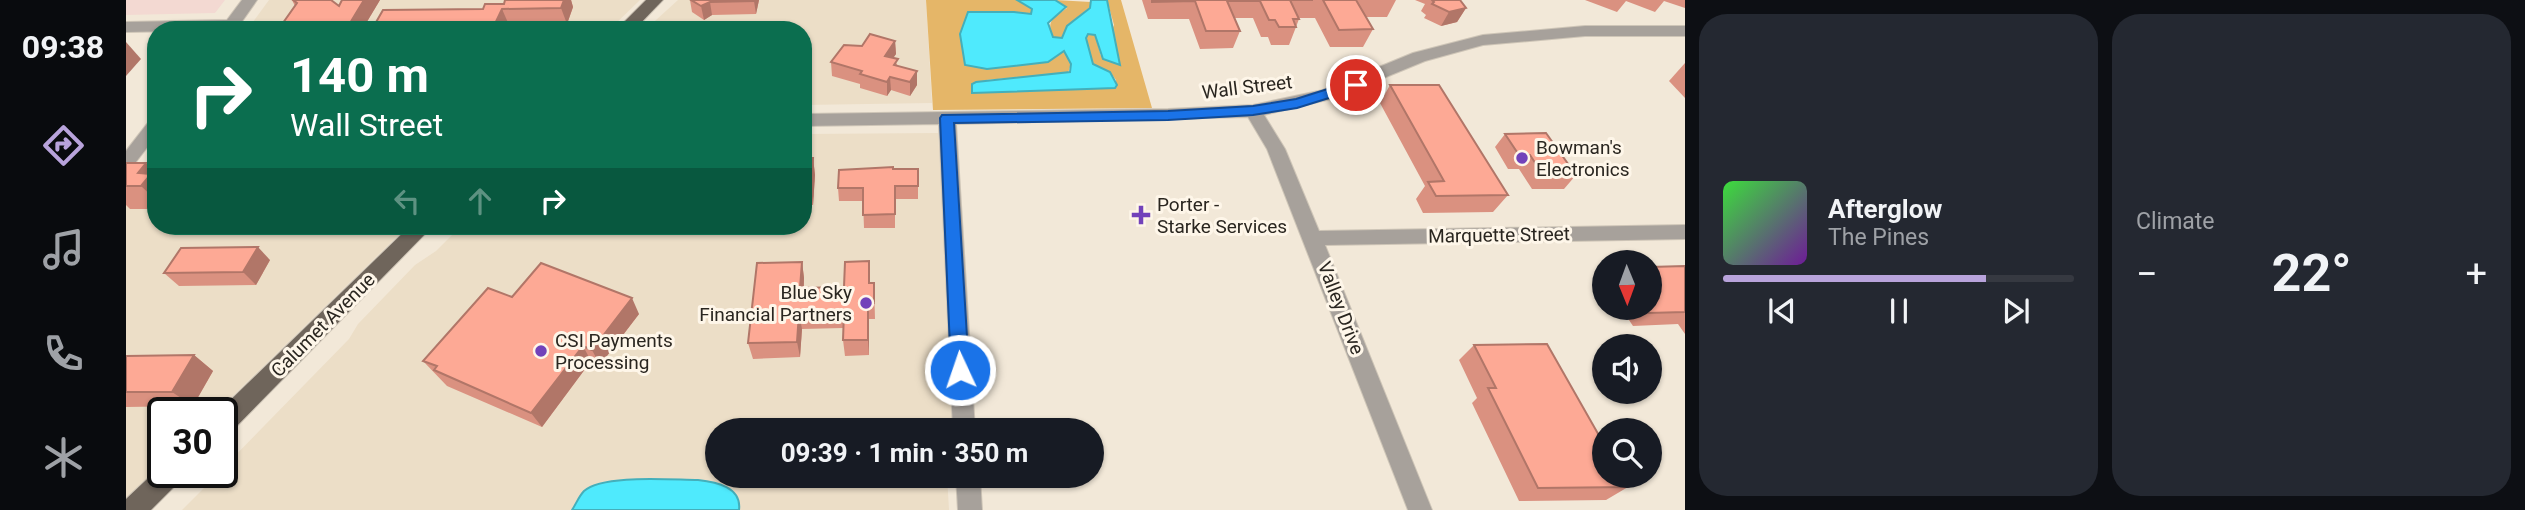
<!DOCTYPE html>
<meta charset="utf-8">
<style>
body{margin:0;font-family:Roboto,sans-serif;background:#242831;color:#f1f3f6;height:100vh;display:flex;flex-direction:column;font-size:26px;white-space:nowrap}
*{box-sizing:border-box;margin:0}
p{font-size:23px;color:#9ea1a6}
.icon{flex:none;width:38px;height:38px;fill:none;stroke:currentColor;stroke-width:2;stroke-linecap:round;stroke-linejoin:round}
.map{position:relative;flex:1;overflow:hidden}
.panel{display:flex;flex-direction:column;gap:14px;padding:14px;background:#0d0f14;width:840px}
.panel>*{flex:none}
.guide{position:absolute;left:21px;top:21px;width:665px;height:214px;border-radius:28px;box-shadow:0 2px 5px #0004;background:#0b6e4f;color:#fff;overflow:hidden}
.needle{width:46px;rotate:179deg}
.buttons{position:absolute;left:1466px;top:250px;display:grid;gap:14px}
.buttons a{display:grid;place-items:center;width:70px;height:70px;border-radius:50%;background:#171b24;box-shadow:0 2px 5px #0004;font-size:35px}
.speed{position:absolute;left:21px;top:397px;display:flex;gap:14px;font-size:35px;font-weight:700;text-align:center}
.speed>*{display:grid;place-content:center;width:91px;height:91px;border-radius:50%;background:#171b24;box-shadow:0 2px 5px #0004;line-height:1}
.speed .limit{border:4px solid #111;border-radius:10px;background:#fff;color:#111}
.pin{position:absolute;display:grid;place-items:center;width:60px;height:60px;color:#fff;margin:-30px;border:4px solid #fff;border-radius:50%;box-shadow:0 2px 7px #0007}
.me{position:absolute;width:77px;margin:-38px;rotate:357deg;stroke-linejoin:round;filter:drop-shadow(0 0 5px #0008)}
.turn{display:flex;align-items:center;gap:24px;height:147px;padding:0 28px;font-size:32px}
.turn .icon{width:91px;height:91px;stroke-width:2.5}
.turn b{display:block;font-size:49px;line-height:60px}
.lanes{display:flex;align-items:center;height:66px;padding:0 28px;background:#0003;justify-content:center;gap:35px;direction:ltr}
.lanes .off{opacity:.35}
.big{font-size:52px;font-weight:700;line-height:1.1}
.panel .card{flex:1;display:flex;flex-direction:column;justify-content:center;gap:10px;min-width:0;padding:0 24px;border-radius:28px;background:#242831}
.song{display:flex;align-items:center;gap:21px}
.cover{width:84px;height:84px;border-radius:10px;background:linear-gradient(135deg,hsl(120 70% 55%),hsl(280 70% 35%))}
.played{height:7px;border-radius:4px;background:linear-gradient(90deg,#b8a3db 75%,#363941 75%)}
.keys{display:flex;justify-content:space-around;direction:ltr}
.heat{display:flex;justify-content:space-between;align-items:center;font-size:38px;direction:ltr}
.panel .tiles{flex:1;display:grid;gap:14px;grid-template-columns:repeat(2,1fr)}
.trip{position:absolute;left:579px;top:418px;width:399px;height:70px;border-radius:35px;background:#171b24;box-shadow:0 2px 5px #0004;font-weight:700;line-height:70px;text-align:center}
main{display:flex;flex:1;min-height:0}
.dock{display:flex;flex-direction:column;width:126px;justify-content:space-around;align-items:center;background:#090b0e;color:#9ea1a6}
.dock .icon{width:49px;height:49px}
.dock .on{color:#b8a3db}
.dock b{font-size:32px;color:#f1f3f6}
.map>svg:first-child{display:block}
</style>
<main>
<nav class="dock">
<b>09:38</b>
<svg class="icon on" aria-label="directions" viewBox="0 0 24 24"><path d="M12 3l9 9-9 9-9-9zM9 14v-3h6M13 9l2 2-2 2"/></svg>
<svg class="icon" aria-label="music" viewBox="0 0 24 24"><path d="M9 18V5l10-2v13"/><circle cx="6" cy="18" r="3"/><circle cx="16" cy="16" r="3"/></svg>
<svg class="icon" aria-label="phone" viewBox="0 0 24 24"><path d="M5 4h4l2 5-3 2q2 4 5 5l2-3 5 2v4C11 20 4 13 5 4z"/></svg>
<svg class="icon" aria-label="climate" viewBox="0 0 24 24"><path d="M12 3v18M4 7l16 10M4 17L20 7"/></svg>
</nav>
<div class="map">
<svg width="1559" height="510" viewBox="0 0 1559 510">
<rect width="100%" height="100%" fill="#f2e8d8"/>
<!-- built -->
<g fill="#ecdec7">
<path d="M143,0H514L483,30H121Z"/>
<path d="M552,0H800L806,103L677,105V30H519Z"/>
<path d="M812,133L829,430H592V476H821L823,510H56L93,473L96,472V469L223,339L232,324L289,265L310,251L335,226H677V134Z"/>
<path d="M30,182V226H282L89,413H37V464L0,499V194Z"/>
</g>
<!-- medical -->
<path fill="#f3d9d2" d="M0,0H99L89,13L0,15Z"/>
<!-- green -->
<g fill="#e5b668">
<path d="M800,0H891L906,9L905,15L888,12L861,69L922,62L935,51L940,53L945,64L942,73L860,80L989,88L990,80L984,72L967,64L960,38L962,34L969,35L975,56L988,25L981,0H995L1026,108L807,110Z"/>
<path d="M929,0L965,2L964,7L941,26L936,38L927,37C920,21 927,18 941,8Z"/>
</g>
<!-- water -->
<g fill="#4feafd" stroke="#44afbb" stroke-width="2">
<path d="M891,0H929L940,7L922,23L927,37L936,38L941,26L964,8L965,0H981L994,65L977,59L969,35L962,34L960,38L967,64L984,72L991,85L989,88L846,93V84L850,82L944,72L945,64L938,51L922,62L861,69L839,65L834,34L842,12H888L905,14L906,9Z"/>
<path d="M572,480C590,482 616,487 613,510H446C450,504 453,496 458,491C477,474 546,480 572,480Z"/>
</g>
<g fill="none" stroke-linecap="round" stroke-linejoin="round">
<!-- minor casing -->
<g stroke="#cec5b7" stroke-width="2">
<g id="minor">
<path d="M116,0H131L110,30L0,32V22L101,20Z"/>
<path d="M1459,26H1559V36H1459L1357,45L1299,61L1209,98L1138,115L1159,149L1193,231L1559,225V239L1199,245L1306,510H1282L1141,149L1122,117L830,124L849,430H827L813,124L677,126V114L1042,109L1127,105L1197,90L1287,53L1357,35Z"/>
<path d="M30,118V136L6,167L0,169V151L24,120Z"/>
<path d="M830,476H854L856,510H832Z"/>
</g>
</g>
<!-- major casing -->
<g stroke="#cec5b7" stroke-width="2">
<g id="major">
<path d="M520,0H537L508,30H490Z"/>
<path d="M284,226H307L105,432L96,435V413H91Z"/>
<path d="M37,464V472H58L55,480L25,510H0V499Z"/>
</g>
</g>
<!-- minor -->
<use href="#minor" fill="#a7a19b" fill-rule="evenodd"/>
<!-- major -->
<use href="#major" fill="#6f655b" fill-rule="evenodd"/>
</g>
<!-- wall -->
<g fill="#da9180">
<path d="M166,0H205L213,6L216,0H254L236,30H152L169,6Z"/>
<path d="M379,0H445L447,7L441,24L383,25L381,30H252L249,24L357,9L378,4Z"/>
<path d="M564,0H633L630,14L586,15L578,20L566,12Z"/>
<path d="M1016,0H1270L1261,17H1239L1247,29L1237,47H1204L1189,18H1172L1173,19L1170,27L1163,45H1145L1142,37H1135L1127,18H1109L1114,31L1107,48L1074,49L1063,19H1022Z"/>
<path d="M1289,0H1334L1340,8L1331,22L1315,26L1298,18L1300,15L1295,11L1299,4Z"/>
<path d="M1459,0H1559V8L1538,1L1529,12L1500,1L1491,12Z"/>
<path d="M769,41L770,54L767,58L772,66L791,71V85L784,96L765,90L761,96L734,88V84L706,76L705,62L736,46Z"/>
<path d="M1559,63V98L1543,81Z"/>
<path d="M1264,85L1382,195L1367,212L1297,213L1290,199L1299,186L1254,103Z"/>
<path d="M1379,134L1450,175L1438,189H1406L1393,169H1382L1369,147Z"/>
<path d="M677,158H687L689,175L687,205H677Z"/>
<path d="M0,163L30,173V209H4L0,205Z"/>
<path d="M767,169H792V199H769V228H738L737,201H713L712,188Z"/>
<path d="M457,226H479L477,231H459Z"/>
<path d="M144,260L130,285L53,286L38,273Z"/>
<path d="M676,262L678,278V288L718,287L748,283L749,319H743V355L719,356L717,340V328L676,329L674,357L627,359L622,343Z"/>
<path d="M1559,266V334L1552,324L1507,326L1495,308H1524V267Z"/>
<path d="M386,297L513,314L474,365L465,361L416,427L321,386L297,361Z"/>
<path d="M1348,345L1502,487L1480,500L1393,501L1346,403L1351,398L1333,360Z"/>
<path d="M68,355L87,371L67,406L0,407V356Z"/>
</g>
<!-- shaded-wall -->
<g fill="#b17668">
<path d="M238,0H254L236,30H222L221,28Z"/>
<path d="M438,0H445L447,7L441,24L435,8Z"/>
<path d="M628,0H633L630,14L628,1Z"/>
<path d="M584,2L586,15L578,20L575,6Z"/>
<path d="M1340,8L1331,22L1315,26L1323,12Z"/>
<path d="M376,9L383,25L381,30H366Z"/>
<path d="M769,41L770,54L759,70V56Z"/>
<path d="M0,42L15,59L0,76Z"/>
<path d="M791,71V85L784,96V82Z"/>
<path d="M764,77L765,90L761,96V82Z"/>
<path d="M687,158L689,175L687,205L685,188Z"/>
<path d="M20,163L30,173V200L15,186L12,173Z"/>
<path d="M132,247L144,260L130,285L117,272Z"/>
<path d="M676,262L678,278L677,304L674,288Z"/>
<path d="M506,298L513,314L474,365L466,350Z"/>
<path d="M742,303L743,319V355L742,340Z"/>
<path d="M673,313L676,329L674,357L671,342Z"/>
<path d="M457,346L465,361L416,427L405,413Z"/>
<path d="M68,355L87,371L67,406L46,392Z"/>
</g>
<!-- building -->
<g fill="#fda995" stroke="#b17668" stroke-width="2">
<path d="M167,0H205L213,6L216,0H238L221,28L152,30L171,3Z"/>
<path d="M379,0H438L435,8L376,9L366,30H336L339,23L249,24L257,10L357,9L359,4H378Z"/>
<path d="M565,0H628V1L584,2L575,6Z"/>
<path d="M1026,0H1187H1164L1173,19H1167L1170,27H1153L1149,20H1143L1134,1H1101L1114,31H1080L1069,1L1026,2Z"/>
<path d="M1197,0H1230L1247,29L1213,30Z"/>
<path d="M1306,0H1334L1340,8L1323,12L1306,4L1308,2Z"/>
<path d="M744,34L769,41L759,56L772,59L768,65L791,71L784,82L764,77L761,82L734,74L736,71L705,62L718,45L736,46Z"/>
<path d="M1264,85H1313L1382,195L1310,196L1302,182L1318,181Z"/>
<path d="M1420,133L1450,175H1417L1404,155H1393L1379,134Z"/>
<path d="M677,158H687L685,188H677Z"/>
<path d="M0,163H20L12,173L25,174L15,186H0Z"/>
<path d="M767,167V169H792V186H769V214L737,215V188H712L713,170Z"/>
<path d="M132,247L117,272L38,273L55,248Z"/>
<path d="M743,261V283H748V303H742V340H717L718,312L673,313L671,342L622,343L631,263L676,262L674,288L718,287L719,262Z"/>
<path d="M415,263L506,298L466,350L457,346L405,413L308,370L311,366L297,361L362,288L386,297Z"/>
<path d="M1559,266V312L1522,313L1518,308H1524V278H1530L1524,270V267Z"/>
<path d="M1421,344L1479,446V476H1495L1502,487L1412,488L1362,388H1370L1348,345Z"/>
<path d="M68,355L46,392H0V356Z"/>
</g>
<!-- route -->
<path fill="#1a73e8" stroke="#114b97" stroke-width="2" d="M1230,80L1235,82V88L1171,108L1127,115L1042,120L828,123L843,370L840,376L834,378L828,376L825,370L814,118L816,115L1042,111L1127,106L1170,99Z"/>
<!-- markers -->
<g fill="#7242ba" stroke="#fef6e9" stroke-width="2.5">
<circle cx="1396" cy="158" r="7"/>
<path d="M1011.5 204.5h7v7h7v7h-7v7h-7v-7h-7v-7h7z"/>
<circle cx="740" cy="303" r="7"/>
<circle cx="415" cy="351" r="7"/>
</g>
<g text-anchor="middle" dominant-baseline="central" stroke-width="6" stroke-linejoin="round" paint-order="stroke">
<!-- street labels -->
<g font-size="19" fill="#2a2620" stroke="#fef6e9">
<text transform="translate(1121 87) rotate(-7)">Wall Street</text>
<text transform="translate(1373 235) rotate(-1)">Marquette Street</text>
<text transform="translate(1215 308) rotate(69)">Valley Drive</text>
<text transform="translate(197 325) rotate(-45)">Calumet Avenue</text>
</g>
<!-- poi labels -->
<g font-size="19" fill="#2a2620" stroke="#fef6e9" text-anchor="start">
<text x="1410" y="147">Bowman's<tspan x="1410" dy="22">Electronics</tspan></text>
<text x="1031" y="204">Porter -<tspan x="1031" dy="22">Starke Services</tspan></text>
<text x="726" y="292" text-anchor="end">Blue Sky<tspan x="726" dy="22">Financial Partners</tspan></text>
<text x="429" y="340">CSI Payments<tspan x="429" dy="22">Processing</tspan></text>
</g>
</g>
</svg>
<div class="buttons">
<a><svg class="needle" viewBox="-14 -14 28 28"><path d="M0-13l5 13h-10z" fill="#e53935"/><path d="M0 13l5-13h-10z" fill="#9ea1a6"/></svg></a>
<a><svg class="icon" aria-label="sound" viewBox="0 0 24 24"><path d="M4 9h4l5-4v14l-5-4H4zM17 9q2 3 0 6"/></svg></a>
<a><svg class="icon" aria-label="search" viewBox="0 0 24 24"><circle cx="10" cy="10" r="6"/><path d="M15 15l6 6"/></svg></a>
</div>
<div class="speed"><div class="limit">30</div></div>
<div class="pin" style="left:1230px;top:85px;background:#d93025"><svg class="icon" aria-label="arrive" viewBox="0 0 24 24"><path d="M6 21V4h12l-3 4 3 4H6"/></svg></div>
<svg class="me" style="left:834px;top:370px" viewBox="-20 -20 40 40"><circle r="17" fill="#1a73e8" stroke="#fff" stroke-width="3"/><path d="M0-11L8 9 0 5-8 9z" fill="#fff"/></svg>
<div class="trip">09:39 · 1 min · 350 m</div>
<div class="guide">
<div class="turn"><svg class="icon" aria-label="right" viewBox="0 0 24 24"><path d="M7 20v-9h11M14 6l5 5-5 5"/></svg><div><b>140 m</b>Wall Street</div></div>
<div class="lanes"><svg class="icon off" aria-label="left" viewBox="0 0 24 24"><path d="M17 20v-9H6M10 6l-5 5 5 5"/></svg><svg class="icon off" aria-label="ahead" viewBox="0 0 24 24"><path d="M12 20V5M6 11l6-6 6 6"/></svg><svg class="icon" aria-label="right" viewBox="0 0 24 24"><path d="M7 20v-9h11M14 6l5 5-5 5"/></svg></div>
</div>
</div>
<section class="panel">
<div class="tiles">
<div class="card">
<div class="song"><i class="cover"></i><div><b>Afterglow</b><p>The Pines</p></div></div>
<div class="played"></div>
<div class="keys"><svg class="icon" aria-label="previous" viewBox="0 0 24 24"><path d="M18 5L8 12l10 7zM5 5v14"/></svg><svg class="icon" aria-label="pause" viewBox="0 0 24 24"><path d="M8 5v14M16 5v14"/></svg><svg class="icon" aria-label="next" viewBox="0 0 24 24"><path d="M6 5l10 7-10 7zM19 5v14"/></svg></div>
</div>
<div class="card"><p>Climate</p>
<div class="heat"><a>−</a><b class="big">22°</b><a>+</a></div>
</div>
</div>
</section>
</main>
